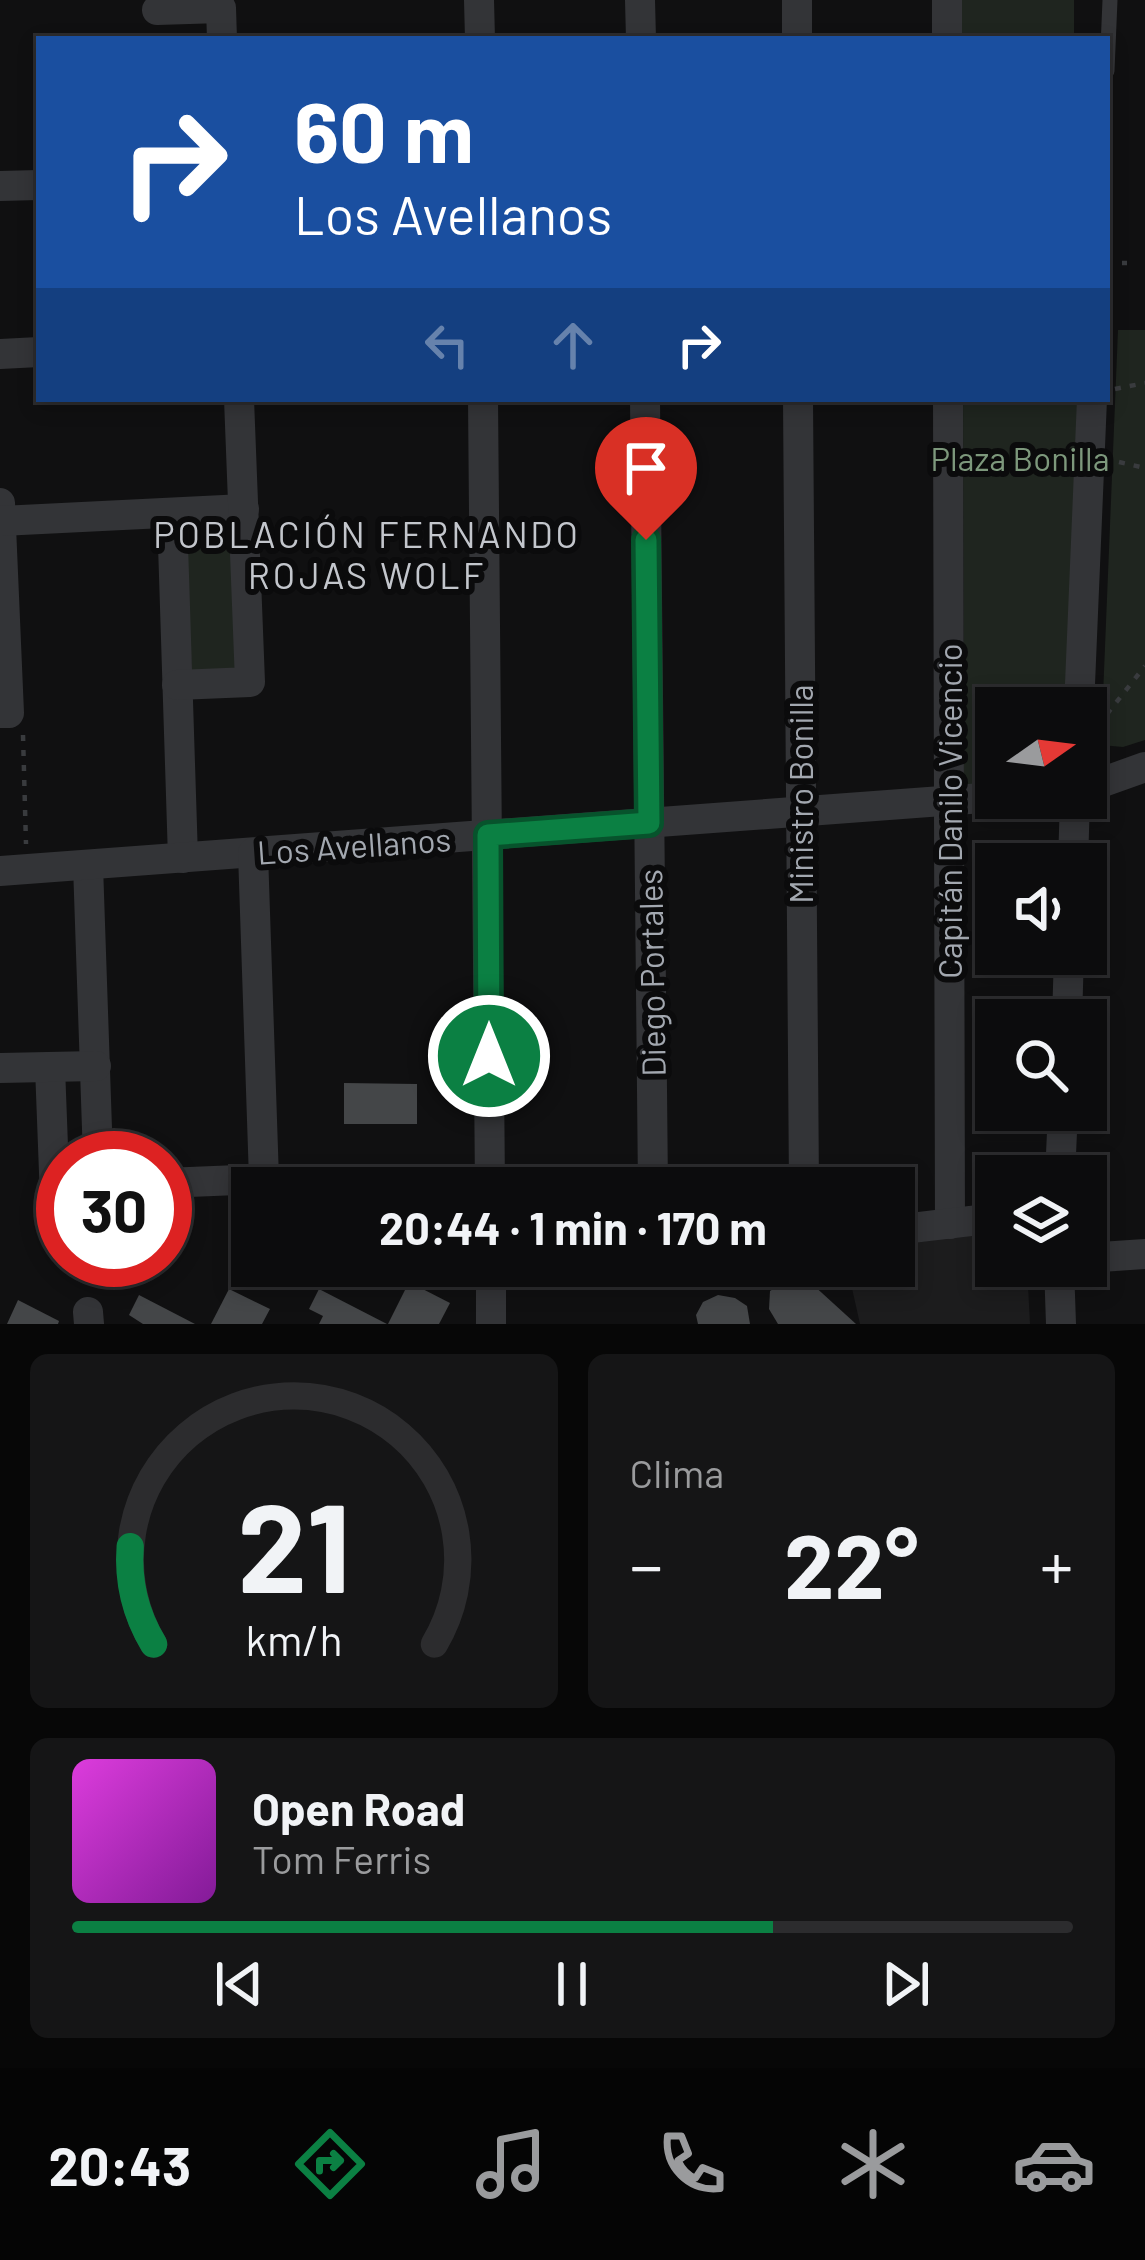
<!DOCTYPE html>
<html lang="es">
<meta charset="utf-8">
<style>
body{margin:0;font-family:Barlow,sans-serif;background:#151516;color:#f1f3f6;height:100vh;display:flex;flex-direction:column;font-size:45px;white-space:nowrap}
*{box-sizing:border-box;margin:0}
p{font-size:39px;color:#9a9b9d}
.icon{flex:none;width:66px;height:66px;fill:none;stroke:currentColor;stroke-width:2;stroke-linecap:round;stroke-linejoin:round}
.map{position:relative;height:1324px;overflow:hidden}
.panel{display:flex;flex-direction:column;gap:30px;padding:30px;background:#070707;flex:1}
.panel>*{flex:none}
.guide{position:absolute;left:36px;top:36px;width:1074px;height:366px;border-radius:0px;box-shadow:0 6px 18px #0003,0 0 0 3px #2c2c2e;background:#1a4fa0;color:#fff;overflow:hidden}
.needle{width:78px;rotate:76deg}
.fabs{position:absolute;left:975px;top:687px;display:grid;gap:24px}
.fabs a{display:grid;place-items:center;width:132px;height:132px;border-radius:0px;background:#0c0c0d;box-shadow:0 6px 18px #0003,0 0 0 3px #2c2c2e;font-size:60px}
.speed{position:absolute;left:36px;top:1131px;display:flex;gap:24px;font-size:60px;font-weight:700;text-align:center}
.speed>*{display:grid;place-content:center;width:156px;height:156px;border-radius:50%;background:#0c0c0d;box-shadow:0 6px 18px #0003,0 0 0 3px #2c2c2e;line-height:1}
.speed .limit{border:18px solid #d22;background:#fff;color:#111}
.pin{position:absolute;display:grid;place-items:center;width:102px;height:102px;color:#fff;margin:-123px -51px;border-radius:50% 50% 50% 0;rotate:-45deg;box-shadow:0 0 12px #0007}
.pin .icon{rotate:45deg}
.me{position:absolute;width:132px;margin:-66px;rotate:0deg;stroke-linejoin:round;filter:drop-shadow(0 0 9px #0008)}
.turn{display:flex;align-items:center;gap:42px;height:252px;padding:0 60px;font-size:54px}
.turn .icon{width:156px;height:156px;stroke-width:2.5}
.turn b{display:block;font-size:84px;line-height:102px}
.lanes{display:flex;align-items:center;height:114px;padding:0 60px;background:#0003;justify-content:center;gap:60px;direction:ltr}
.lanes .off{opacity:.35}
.big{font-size:90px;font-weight:700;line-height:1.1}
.panel .widget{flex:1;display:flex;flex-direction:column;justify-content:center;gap:18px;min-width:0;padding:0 42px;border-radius:18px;background:#151516}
.panel .dial{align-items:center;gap:0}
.dial svg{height:312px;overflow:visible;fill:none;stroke:#2c2c2e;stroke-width:7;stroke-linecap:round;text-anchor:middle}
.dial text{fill:#f1f3f6;stroke:none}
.song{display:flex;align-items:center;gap:36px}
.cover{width:144px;height:144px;border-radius:18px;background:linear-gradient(135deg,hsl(300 70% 55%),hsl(290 70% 35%))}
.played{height:12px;border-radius:6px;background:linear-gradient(90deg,#0b8043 70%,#2c2c2e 70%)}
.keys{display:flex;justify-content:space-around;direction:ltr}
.heat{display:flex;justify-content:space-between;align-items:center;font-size:66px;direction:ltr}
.panel .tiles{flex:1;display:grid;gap:30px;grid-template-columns:1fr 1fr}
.widget:last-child{grid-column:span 2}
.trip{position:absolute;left:231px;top:1167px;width:684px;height:120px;border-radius:0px;background:#0c0c0d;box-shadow:0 6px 18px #0003,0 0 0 3px #2c2c2e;font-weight:700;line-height:120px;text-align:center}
.menu{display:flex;height:192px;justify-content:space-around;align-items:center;background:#050505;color:#9a9b9d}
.menu .icon{width:84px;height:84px}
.menu .selected{color:#0b8043}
.menu b{font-size:54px;color:#f1f3f6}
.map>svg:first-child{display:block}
</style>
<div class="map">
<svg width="1145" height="1324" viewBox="0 0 1145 1324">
<rect width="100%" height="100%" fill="#101011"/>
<!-- built -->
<path fill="#1c1c1d" d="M996,1231V1266H1027L1030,1324H860L847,1266H894V1241Z"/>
<!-- green -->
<g fill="#1f251f">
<path d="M954,0H1074V39H955Z"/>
<path d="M1118,330H1145V740L1123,747L1101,745Z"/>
<path d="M963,399H1080L1069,708H996V783L964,785Z"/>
<path d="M233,520L242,670L192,673L182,523Z"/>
</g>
<!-- building -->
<g fill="#444648">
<path d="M344,1083L417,1084V1124H344Z"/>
<path d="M788,1280L811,1283L856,1324H778L769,1309L770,1291Z"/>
<path d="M409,1282L450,1303L439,1324H388Z"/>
<path d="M229,1289L270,1309L262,1324H211Z"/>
<path d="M319,1289L387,1324H319L323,1316L309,1309Z"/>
<path d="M139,1295L195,1324H143L129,1315Z"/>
<path d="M718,1295L735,1298L747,1306L750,1324H698L696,1315L703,1302Z"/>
<path d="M18,1300L59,1321L58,1324H7Z"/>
</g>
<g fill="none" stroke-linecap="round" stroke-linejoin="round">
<!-- path -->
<g stroke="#393b3e" stroke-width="4.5" stroke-dasharray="6 9" stroke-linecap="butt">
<path d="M1107,263H1127"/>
<path d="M1115,389L1145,383"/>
<path d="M1119,462L1145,468"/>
<path d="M1107,714L1145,666"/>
<path d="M23,735L26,844"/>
</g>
<!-- lane -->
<path stroke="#333437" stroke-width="15" d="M1107,71L1110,0"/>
<!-- street -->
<g stroke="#333437" stroke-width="30">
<path d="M479,0L480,39"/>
<path d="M640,0L641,39"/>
<path d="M797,0V39"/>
<path d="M947,0V39"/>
<path d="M157,10L221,8L222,39"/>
<path d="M0,186L39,185"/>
<path d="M0,354L39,352"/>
<path d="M483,399L490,1188"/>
<path d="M645,399L653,1188"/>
<path d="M798,399L804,1188"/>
<path d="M948,399L950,1224"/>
<path d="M0,503L9,713H0"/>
<path d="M172,513L183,858"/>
<path d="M1,521L244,509"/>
<path d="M177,685L250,682L239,399"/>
<path d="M1079,708L1092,399"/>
<path d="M1086,788L1145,767"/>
<path d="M1073,864L1075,798"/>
<path d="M88,865L98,1158"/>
<path d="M0,871L996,797"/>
<path d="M1067,1020L1069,954"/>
<path d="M50,1067L56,1225"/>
<path d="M0,1068L96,1066"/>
<path d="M1060,1176L1063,1110"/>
<path d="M165,1183L264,1179L253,853"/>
<path d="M894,1230L996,1218"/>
<path d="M1086,1258L1145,1254"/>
<path d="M491,1266V1324"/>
<path d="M1059,1266L1061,1324"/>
<path d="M88,1312L89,1324"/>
</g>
</g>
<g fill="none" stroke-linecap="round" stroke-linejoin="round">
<!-- route casing -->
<g stroke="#07532c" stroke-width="30">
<path id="route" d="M489,1056L488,835L649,823L646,540"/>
</g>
<!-- route -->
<use href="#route" stroke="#0b8043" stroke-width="21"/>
</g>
<g text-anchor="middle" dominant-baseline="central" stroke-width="12" stroke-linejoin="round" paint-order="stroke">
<!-- park labels -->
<g font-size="33" fill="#7d987c" stroke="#0b0b0c">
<text x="1020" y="458">Plaza Bonilla</text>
</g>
<!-- street labels -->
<g font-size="33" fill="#a3a8b0" stroke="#0b0b0c">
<text transform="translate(800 794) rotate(-90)">Ministro Bonilla</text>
<text transform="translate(949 811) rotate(-90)">Capitán Danilo Vicencio</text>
<text transform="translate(354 845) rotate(-4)">Los Avellanos</text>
<text transform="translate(651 973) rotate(-91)">Diego Portales</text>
</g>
<!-- neighbourhood labels -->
<g font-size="36" letter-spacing="3" fill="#c3c6cc" stroke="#0b0b0c">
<text x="367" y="533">POBLACIÓN FERNANDO<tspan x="367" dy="41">ROJAS WOLF</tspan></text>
</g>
</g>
</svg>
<div class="fabs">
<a><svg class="needle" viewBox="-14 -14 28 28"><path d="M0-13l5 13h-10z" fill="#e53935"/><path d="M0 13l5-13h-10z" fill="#9a9b9d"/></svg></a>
<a><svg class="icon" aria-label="sound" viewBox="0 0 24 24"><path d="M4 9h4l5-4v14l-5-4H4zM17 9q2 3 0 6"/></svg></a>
<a><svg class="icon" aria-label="search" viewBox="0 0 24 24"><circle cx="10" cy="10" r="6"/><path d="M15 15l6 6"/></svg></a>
<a><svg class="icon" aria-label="layers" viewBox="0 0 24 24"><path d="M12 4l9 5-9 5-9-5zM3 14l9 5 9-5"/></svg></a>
</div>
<div class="speed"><div class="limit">30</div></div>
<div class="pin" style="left:646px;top:540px;background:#d93025"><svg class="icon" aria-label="arrive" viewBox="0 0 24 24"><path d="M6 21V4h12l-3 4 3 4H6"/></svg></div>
<svg class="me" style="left:489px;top:1056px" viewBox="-20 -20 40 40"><circle r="17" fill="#0b8043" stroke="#fff" stroke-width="3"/><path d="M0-11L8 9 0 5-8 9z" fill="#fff"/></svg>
<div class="trip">20:44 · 1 min · 170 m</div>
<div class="guide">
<div class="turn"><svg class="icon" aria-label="right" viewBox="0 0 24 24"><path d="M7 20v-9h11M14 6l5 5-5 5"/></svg><div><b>60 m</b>Los Avellanos</div></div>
<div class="lanes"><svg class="icon off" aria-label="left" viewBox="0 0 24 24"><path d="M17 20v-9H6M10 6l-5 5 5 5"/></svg><svg class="icon off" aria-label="ahead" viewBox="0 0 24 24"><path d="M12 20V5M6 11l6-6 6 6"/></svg><svg class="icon" aria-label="right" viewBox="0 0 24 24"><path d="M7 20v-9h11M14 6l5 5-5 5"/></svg></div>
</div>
</div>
<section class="panel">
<div class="tiles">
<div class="widget dial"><svg viewBox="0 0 100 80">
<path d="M14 69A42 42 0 1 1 86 69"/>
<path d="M14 69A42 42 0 0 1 8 44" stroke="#0b8043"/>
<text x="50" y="56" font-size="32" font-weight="700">21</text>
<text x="50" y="72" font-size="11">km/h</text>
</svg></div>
<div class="widget"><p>Clima</p>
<div class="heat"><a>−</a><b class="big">22°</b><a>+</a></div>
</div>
<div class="widget">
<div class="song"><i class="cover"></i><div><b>Open Road</b><p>Tom Ferris</p></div></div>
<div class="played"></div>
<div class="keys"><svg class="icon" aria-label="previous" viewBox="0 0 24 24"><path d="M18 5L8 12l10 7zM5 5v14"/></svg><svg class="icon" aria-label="pause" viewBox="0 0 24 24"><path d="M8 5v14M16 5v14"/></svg><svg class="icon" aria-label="next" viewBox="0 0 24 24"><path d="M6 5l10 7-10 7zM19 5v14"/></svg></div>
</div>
</div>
</section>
<nav class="menu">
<b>20:43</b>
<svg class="icon selected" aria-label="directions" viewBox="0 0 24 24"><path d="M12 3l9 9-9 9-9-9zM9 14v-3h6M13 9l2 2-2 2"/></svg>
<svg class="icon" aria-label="music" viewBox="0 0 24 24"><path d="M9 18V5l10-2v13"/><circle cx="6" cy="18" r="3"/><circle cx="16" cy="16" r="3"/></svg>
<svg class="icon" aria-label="phone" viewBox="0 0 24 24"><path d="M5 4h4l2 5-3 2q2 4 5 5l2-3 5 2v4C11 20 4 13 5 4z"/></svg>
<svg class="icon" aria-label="climate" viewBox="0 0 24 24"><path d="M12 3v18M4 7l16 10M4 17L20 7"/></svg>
<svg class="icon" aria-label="car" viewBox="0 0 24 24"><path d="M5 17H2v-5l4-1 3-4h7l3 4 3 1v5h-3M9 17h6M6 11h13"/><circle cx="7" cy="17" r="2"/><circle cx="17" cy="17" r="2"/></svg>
</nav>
